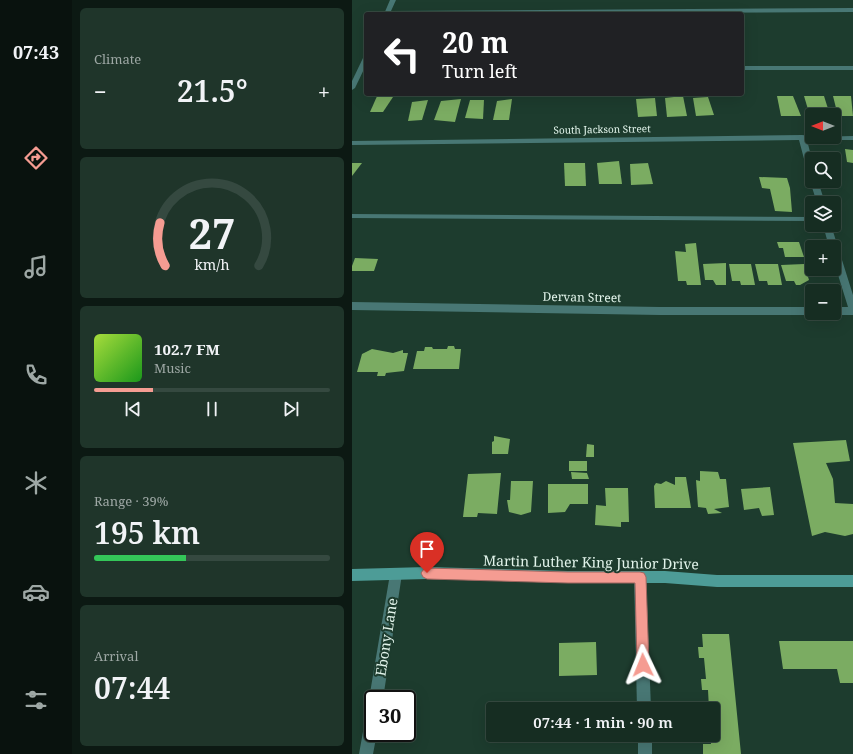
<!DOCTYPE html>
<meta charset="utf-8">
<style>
body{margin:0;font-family:"Noto Serif",serif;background:#1f352a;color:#f1f3f6;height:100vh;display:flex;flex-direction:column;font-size:15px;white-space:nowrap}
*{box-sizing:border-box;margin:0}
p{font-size:13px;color:#9ea8a5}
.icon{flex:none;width:22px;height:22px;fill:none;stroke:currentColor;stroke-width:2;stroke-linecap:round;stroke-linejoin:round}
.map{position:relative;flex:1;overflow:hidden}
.details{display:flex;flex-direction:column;gap:8px;padding:8px;background:#0c1913;width:280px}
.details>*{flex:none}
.top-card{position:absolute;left:12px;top:12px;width:380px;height:84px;border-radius:4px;box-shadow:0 4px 16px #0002,0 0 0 1px #354940;background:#202124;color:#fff;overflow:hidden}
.needle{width:26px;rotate:270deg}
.controls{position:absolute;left:453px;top:108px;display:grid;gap:8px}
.controls a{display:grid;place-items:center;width:36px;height:36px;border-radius:4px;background:#162d22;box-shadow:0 4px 16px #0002,0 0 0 1px #354940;font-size:20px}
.speed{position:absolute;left:12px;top:690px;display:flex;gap:8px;font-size:20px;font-weight:700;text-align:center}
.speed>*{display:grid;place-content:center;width:52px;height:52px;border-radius:50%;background:#162d22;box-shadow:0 4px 16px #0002,0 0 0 1px #354940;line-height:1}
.speed .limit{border:2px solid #111;border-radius:6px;background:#fff;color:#111}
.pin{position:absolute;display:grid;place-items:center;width:34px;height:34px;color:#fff;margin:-41px -17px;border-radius:50% 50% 50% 0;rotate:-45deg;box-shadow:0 0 4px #0007}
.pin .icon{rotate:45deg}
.me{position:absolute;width:44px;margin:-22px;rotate:358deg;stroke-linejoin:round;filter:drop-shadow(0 0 3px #0008)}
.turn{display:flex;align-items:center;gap:14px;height:84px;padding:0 12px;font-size:18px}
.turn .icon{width:52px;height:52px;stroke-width:2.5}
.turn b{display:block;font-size:28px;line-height:34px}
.big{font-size:30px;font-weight:600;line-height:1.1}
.details .widget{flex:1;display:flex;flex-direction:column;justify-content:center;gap:6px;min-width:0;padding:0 14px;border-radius:6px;background:#1f352a}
.details .dial{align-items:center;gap:0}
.dial svg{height:104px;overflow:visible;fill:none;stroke:#354940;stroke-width:7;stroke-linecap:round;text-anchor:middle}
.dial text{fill:#f1f3f6;stroke:none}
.song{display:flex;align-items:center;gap:12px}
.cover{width:48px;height:48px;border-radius:6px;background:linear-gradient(135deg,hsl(80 70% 55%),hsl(120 70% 35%))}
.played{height:4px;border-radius:2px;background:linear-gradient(90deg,#f59c92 25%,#354940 25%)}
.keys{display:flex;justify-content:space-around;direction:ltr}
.heat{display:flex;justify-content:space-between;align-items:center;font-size:22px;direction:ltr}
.charge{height:6px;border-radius:3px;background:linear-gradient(90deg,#34c759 39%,#354940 0)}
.trip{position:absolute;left:134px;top:702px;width:234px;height:40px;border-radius:4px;background:#162d22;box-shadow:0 4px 16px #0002,0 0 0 1px #354940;font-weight:600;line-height:40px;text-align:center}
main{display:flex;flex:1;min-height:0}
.tab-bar{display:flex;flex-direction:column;width:72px;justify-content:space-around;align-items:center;background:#09120e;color:#9ea8a5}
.tab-bar .icon{width:28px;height:28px}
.tab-bar .active{color:#f59c92}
.tab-bar b{font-size:18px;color:#f1f3f6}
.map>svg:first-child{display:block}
</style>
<main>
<nav class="tab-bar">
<b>07:43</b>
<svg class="icon active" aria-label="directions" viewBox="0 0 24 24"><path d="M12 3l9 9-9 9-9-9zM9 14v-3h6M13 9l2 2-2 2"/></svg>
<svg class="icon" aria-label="music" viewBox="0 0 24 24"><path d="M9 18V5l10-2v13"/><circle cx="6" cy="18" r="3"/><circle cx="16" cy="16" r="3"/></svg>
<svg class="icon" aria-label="phone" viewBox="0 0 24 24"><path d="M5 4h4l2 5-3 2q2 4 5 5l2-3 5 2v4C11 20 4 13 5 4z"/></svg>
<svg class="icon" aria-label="climate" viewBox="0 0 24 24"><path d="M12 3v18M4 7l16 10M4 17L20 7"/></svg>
<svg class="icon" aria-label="car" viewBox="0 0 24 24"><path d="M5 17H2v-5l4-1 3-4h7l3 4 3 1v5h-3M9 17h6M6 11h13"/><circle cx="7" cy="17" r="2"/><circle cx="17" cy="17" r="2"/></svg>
<svg class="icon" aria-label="filters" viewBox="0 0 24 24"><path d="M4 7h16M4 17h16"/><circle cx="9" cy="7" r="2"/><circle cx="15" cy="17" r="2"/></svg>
</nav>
<section class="details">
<div class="widget"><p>Climate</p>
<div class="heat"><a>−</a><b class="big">21.5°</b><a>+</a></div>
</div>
<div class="widget dial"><svg viewBox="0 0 100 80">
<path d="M14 69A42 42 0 1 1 86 69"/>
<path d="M14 69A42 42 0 0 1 10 36" stroke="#f59c92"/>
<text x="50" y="56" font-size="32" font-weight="700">27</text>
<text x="50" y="72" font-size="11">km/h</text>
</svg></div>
<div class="widget">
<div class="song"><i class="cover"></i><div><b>102.7 FM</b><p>Music</p></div></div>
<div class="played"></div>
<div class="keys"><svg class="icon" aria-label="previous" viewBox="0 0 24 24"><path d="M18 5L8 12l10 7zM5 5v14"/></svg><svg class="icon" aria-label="pause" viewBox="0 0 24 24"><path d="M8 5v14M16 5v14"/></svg><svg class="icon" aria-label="next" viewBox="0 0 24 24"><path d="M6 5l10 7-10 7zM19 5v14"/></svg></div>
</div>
<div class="widget"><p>Range · 39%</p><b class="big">195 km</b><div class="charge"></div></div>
<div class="widget"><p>Arrival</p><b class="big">07:44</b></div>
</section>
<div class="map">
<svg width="501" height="754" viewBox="0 0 501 754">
<rect width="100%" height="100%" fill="#1d3c2e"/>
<!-- building -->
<g fill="#7bac62">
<path d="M26,94H43L31,112H18Z"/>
<path d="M331,96L335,116L315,117L313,98Z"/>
<path d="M425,96H441L449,116H429Z"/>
<path d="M452,96H472L478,115L458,116Z"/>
<path d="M481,96H499L501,116H486Z"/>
<path d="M356,97L362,115L344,116L341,98Z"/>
<path d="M303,98L305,116L286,117L284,99Z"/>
<path d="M109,99L103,122L82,120L89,101Z"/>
<path d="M160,99L157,120H141L145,101Z"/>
<path d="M76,100L70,120L56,121L60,102Z"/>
<path d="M118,100H132L131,119L113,118Z"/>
<path d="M493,149L501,150V163L495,162Z"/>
<path d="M267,161L270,184H247L245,163Z"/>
<path d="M0,163H10L0,176Z"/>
<path d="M212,163H233L234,186H213Z"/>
<path d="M296,163L301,184L279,185L278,164Z"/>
<path d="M407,177L435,178L438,188L440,212L423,211L418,189L410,188Z"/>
<path d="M425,242H447L452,257H433L431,248H427Z"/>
<path d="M344,243L349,285H335L334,281H326L323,251L334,252L333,244Z"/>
<path d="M3,258L26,259L22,271H0V266Z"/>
<path d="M374,263V285H364L361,280H353L351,264Z"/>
<path d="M377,264H399L403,285H389L388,281H380Z"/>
<path d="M403,264H426L430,285H416L415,281H407Z"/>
<path d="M452,264L457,280L448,285H444L442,281H434L429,265Z"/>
<path d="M96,346H102L103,349H109L107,369H61L65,351H72L73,347H80L81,349H95Z"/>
<path d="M20,349L41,353L51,350V353H56L52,371L34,373L33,376H25L26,372H5L10,354Z"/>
<path d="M142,436L158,439L156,454H140V442L142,441Z"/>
<path d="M494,440L498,461L474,463L481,479L483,503L501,504V534L493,536L473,532L460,536L441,443Z"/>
<path d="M235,444L242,445V457H234Z"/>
<rect x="217" y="461" width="18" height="10"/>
<path d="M348,471L366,472L368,479H374L377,507L362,509L370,513L356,514L354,508L346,507L344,480L348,481Z"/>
<path d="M219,472L235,473L237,479H220Z"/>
<path d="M149,473L145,514L126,513L125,517H111L116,474Z"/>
<path d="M323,477H334L339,508H303L302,486L304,483L309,484L314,481L323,485Z"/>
<path d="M159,481H181L179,512L169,515L157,512L155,500H158Z"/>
<path d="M196,484H236V504H218L213,512L196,513Z"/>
<path d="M418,487L422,515L410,516L407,508L392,510L389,489Z"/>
<path d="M253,488H276L277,522H269V527L243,525L244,505L254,506Z"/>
<path d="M350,634H377L389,754H351V744H359L358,735H361V709H357L356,690H350L349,679H354L352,658H347L346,647H351Z"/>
<path d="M427,641H501V683H488L485,669H431Z"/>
<path d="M244,642L245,675L207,676V643Z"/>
</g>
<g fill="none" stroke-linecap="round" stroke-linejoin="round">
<!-- lane -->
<g fill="#487774" fill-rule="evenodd">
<rect x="390" y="66" width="111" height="4"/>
<path d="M0,214L460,217V221L0,218Z"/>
</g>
<!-- street -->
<g fill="#487774" fill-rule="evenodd">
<path d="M38,0H44L39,11L501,8V12L32,14Z"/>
<path d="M14,56V65L3,88L0,90V81L11,58Z"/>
<path d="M450,135L460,136V137L501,136V140H455L460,160V177L456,174L447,140L0,145V141Z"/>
<path d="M460,179V181H466L473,203H465L458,181Z"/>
<path d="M471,225H479L501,295V315H482L478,313H482V307H496L482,262V247H477Z"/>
<path d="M0,302L308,307H460V313H464L460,315H308L0,310Z"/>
<path d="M44,568L48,570L50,574L31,699H21V704L17,699L38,574L40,570Z"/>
<path d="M288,571L292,573L294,577L299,709H285L282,577L284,573Z"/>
<path d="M21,708V733H25L21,754H7L14,715L16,710Z"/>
<rect x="286" y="735" width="14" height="19"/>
</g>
<!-- secondary -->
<path fill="#4d9c97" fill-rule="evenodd" d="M75,567L216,571H313L365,575H501V587H365L313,583H216L75,579L0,581V569Z"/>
</g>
<!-- route -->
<path fill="#f59c92" stroke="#9f655f" d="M75,568L216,572H288L292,573L294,577L297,665L295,669L291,671L286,669L285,665L283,583H216L75,579L71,577L69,573L71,570Z"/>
<g text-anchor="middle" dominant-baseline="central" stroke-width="4" stroke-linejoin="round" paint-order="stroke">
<!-- far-street labels -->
<g font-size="10" fill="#e2f4eb" stroke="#1d3c2e">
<text transform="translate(250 129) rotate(-1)">South Jackson Street</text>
</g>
<!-- street labels -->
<g font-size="12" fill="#e2f4eb" stroke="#1d3c2e">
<text transform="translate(230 297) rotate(1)">Dervan Street</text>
</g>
<!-- near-street labels -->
<g font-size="14" fill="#e2f4eb" stroke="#1d3c2e">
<text transform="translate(239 562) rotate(1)">Martin Luther King Junior Drive</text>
<text transform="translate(34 637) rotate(-81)">Ebony Lane</text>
</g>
</g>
</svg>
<div class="controls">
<a><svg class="needle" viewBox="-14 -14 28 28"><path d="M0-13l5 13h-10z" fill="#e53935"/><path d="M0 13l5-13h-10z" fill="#9ea8a5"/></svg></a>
<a><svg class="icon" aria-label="search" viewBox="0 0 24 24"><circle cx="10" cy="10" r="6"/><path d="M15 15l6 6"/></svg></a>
<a><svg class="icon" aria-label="layers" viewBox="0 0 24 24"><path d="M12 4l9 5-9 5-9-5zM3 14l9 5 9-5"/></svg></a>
<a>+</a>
<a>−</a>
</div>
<div class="speed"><div class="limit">30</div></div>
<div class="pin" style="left:75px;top:573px;background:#d93025"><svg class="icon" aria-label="arrive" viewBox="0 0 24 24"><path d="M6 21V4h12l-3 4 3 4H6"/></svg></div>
<svg class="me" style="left:291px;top:665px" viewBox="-20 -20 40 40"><path d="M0-17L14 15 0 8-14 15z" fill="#f59c92" stroke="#fff" stroke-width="4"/></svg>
<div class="trip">07:44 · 1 min · 90 m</div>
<div class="top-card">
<div class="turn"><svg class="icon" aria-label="left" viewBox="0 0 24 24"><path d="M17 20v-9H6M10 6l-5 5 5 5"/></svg><div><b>20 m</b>Turn left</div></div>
</div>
</div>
</main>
